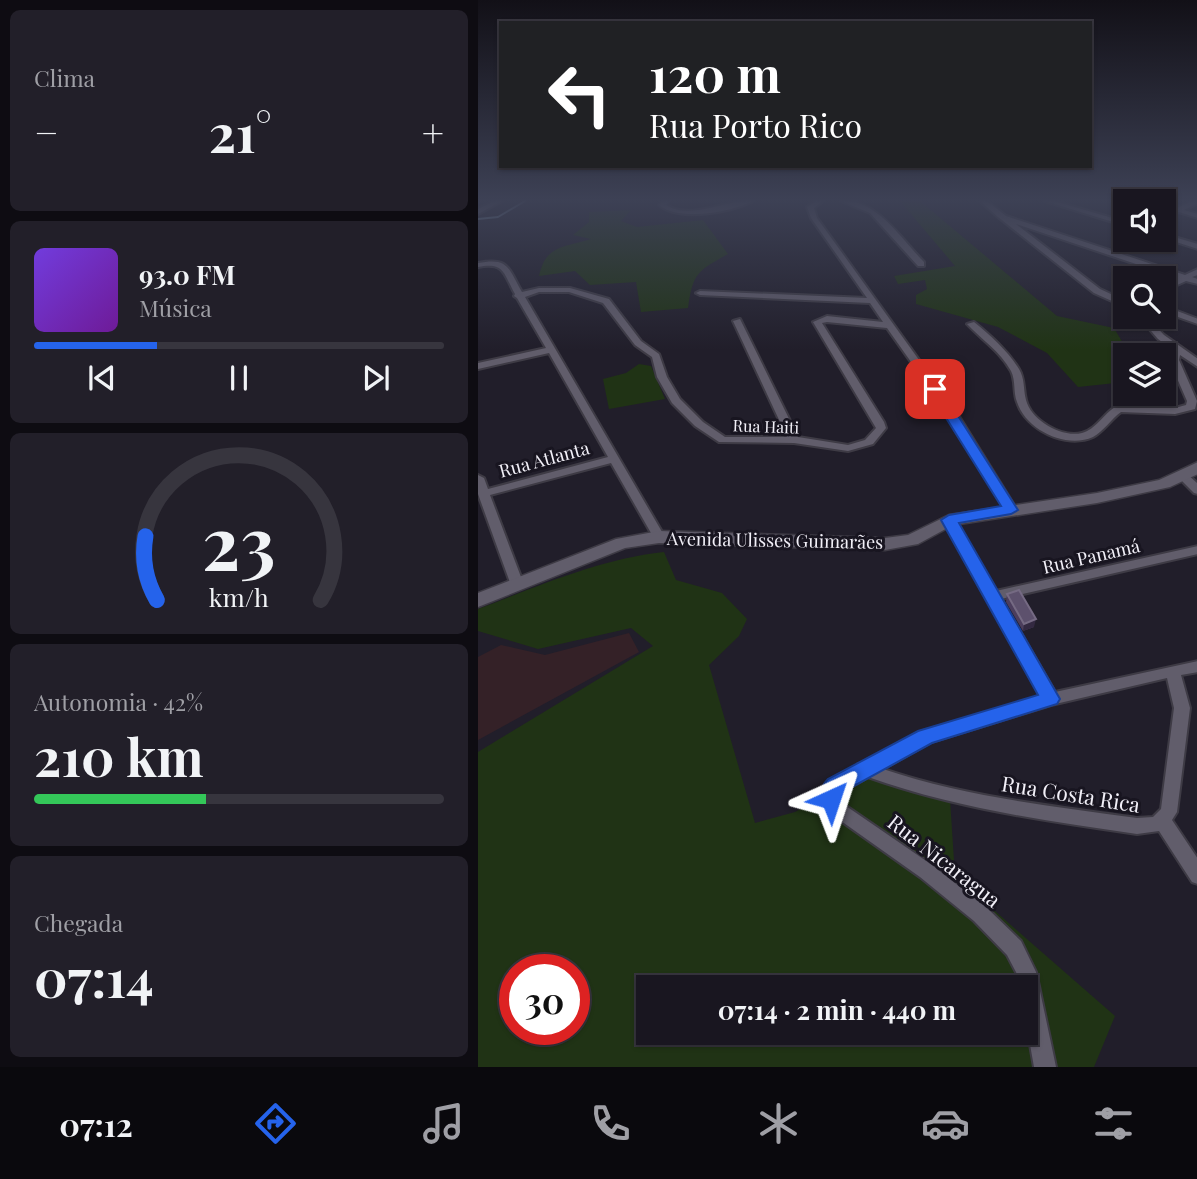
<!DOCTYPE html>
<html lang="pt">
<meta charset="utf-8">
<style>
body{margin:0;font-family:"Playfair Display",serif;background:#221f29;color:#f1f3f6;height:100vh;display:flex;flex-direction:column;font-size:26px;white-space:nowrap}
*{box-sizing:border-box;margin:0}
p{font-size:23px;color:#9f9fa5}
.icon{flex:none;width:38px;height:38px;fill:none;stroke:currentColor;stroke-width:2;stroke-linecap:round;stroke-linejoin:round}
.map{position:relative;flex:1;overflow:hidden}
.panel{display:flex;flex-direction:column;gap:10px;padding:10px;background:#0e0c12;width:478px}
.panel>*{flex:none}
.top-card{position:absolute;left:21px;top:21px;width:593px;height:147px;border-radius:0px;box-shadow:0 2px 5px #0004,0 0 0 2px #37353e;background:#202124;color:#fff;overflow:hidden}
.tools{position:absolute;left:635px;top:189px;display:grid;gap:14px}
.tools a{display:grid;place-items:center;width:63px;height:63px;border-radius:0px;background:#191620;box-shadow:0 2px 5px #0004,0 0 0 2px #37353e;font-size:35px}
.speed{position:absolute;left:21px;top:954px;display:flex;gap:14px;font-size:35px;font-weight:700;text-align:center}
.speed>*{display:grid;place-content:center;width:91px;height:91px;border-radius:50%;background:#191620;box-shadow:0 2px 5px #0004,0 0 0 2px #37353e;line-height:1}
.speed .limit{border:10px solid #d22;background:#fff;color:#111}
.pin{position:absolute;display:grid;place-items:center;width:60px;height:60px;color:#fff;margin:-30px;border-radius:14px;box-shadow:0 4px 10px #0006}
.me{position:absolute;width:77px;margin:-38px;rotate:42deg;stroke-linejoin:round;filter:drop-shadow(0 0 5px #0008)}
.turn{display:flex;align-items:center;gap:24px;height:147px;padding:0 35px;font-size:32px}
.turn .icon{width:91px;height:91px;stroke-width:2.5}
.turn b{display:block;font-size:49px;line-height:60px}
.big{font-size:52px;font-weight:700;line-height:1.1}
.panel .widget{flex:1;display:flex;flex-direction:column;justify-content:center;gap:10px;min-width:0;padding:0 24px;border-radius:10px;background:#221f29}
.panel .dial{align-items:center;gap:0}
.dial svg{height:182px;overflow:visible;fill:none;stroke:#37353e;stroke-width:7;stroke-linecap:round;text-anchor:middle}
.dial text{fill:#f1f3f6;stroke:none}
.song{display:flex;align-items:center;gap:21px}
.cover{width:84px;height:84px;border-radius:10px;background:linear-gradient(135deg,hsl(260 70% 55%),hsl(280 70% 35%))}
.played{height:7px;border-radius:4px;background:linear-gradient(90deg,#2563eb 30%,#37353e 30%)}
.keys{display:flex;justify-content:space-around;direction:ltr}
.heat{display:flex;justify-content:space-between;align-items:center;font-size:38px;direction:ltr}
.charge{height:10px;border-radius:5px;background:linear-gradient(90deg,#34c759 42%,#37353e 0)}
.trip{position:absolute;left:158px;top:975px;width:402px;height:70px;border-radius:0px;background:#191620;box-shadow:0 2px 5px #0004,0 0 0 2px #37353e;font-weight:700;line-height:70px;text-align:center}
.menu{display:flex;height:112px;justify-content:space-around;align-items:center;background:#0a090d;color:#9f9fa5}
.menu .icon{width:49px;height:49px}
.menu .current{color:#2563eb}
.menu b{font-size:32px;color:#f1f3f6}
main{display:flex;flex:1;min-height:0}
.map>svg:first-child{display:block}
</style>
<main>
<section class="panel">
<div class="widget"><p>Clima</p>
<div class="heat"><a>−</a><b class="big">21°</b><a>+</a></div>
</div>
<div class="widget">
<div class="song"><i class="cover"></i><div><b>93.0 FM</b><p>Música</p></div></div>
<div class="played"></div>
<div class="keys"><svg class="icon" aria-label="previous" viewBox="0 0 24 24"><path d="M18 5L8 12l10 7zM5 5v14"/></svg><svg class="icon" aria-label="pause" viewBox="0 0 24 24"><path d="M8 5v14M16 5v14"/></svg><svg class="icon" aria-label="next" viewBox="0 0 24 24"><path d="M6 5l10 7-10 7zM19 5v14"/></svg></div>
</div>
<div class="widget dial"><svg viewBox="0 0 100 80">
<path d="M14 69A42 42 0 1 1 86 69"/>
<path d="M14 69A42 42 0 0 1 9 41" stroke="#2563eb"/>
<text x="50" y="56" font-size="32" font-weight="700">23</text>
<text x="50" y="72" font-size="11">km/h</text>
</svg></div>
<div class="widget"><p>Autonomia · 42%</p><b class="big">210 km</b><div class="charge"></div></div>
<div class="widget"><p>Chegada</p><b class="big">07:14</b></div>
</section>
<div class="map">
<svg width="720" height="1067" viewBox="0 0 720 1067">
<rect width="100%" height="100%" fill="#211e2a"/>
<!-- education -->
<path fill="#342127" d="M151,633L161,652L0,740V657L23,645L67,655Z"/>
<!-- green -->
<g fill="#203315" fill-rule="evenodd">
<path d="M422,201H442L579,316L636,328L652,355H648L647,382L600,387L569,353L520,327L438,304V295L449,289L447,280L420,284L416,276L477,266Z"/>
<path d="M153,210L143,221L159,227L225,220L250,254C220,271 215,272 210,308L163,312L158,282L112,285L97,271L61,276C68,244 86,248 113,239L95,235L111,222V212Z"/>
<path d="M161,364L173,366L187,399L131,409L125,379L148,373Z"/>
<path d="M186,552L198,580L244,593L269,619L261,636L231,665L277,823L317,812L390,772L472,799L477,876L637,1016L616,1067H0V752L175,646L153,628L60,649L0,631V609C61,586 121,559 186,552ZM37,970H96V1029H37ZM170,987H548V1032H170Z"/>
</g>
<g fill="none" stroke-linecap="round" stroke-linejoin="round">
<!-- stream -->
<path stroke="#7a92a7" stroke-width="2" d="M0,219L20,217L47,201"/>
<!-- street casing -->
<g stroke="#3e3b45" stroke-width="4">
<g id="street">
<path d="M17,201H24L0,214V209Z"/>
<path d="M185,201H191L188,205C214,221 248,199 275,201C254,212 201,222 181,205Z"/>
<path d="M338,201H345L336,208L339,218L477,410L539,510L537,513H529L467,410L409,328L349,322L344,323L406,422L408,428L395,444L370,451L316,443L241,442L217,426L194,403L179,377L174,357L157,345L125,303L91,292H61L47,297L187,537L185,540H177L133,463L12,495L46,585L44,588H34L0,494V475L6,478L10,489L130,457L71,353L0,369V363L68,348L39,298L36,296L37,294C25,273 27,262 0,267V263C31,257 30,268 44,292L61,288H92L131,299L163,341L181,354L189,377L202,399L225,422L247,437H309L255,321L262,319L320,437L370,445L387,440L398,428L335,322L349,316L405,322L392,303L222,295L218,293L222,291L389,298L333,218L329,207Z"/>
<path d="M363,201C398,198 424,240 446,262V266H440L392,213Z"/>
<path d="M502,201H509L528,216L707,275L720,269V275L714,277L720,279V284L708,281L686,291V286L700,278L538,224L622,289L648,301V306H645L616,293L520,217Z"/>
<path d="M567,201H576L648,222V226Z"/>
<path d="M714,201H720V203L706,210L720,214V218L701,212L686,219V214Z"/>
<path d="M686,234L720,244V249L686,238Z"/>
<path d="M686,306L720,319V324L686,312Z"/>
<path d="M661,317H669L686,335L720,359V367L702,355L701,360L719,401L717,409L697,414L643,412C633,419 626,431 615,437C588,449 548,430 539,402C535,392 538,381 533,371C522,351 504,340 489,324L496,322C513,336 529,350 541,369C547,379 545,388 548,400C553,420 583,438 604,433C617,430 626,414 637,407L697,408L708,405L709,401L691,360L696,351L680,339Z"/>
<path d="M704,472L708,473L720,484V494L716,493L698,475Z"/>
<path d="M471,516L477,520L518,591L720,546V554L523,599L577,692L720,661V672L703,675L712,708L699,812L694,820L720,859V884L714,882L681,831L659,834C568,821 477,808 390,777L361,794V797L368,806L454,865L510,909L543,941L558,972L578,1067H556L548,1022V987H541L539,974L529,955L496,921L442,877L356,816L345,799L347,785L379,768L380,764L388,763L442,732L564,696L465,520ZM689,678L696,708L683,809L675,817L659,818C574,806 487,797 405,769L453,742L573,705Z"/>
</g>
</g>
<!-- secondary casing -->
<g stroke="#3e3b45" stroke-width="3">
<path id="secondary" d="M720,462V474L692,487L619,503L475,525L440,544L407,550L181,543L147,548L0,607V593L138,539L181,531L407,538L430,535L471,515L619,493L681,480Z"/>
</g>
<!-- street -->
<use href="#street" fill="#615d6b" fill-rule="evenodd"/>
<!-- secondary -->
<use href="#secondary" fill="#615d6b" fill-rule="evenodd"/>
</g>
<!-- wall -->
<path fill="#4c3e5d" d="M529,594L556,627L545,631L528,602Z"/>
<!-- shaded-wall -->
<path fill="#332941" d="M558,619L556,627L545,631L546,624Z"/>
<!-- building -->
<path fill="#5d516d" stroke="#756a83" stroke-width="2" d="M541,590L558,619L546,624L529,594Z"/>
<!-- sky -->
<linearGradient id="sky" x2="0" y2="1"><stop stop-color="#121017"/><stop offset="0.57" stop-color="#3d4155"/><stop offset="1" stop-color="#3d4155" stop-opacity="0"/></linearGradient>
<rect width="720" height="350" fill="url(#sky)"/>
<!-- route -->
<path fill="#2563eb" stroke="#184099" stroke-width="2" d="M457,385L463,389L540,510L533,514L481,523L582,699L579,704L454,743L365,792L361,806L353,809L345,806C341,796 342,787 350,779L440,731L560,695L463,520L471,515L523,506L450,389Z"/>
<g text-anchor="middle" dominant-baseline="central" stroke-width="6" stroke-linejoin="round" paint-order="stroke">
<!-- far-street labels -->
<g font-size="16" fill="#f2f0f8" stroke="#181520">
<text transform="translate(288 426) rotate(2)">Rua Haiti</text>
</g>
<!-- street labels -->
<g font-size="18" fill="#f2f0f8" stroke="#181520">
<text transform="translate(66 459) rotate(-15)">Rua Atlanta</text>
<text transform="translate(297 540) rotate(1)">Avenida Ulisses Guimarães</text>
<text transform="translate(613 556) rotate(-13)">Rua Panamá</text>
</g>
<!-- near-street labels -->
<g font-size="21" fill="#f2f0f8" stroke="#181520">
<text transform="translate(593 793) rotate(9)">Rua Costa Rica</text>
<text transform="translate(467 860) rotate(38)">Rua Nicaragua</text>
</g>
</g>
</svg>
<div class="tools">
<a><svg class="icon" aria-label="sound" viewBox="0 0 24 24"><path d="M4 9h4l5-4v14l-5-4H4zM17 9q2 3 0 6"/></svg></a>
<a><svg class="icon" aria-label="search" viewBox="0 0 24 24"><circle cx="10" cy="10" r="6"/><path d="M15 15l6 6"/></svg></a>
<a><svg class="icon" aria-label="layers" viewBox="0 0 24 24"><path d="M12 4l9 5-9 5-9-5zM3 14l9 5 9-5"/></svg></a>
</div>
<div class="speed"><div class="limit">30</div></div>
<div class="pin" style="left:457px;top:389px;background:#d93025"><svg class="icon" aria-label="arrive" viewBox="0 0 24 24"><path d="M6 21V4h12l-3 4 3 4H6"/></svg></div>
<svg class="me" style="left:353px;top:799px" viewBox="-20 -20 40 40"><path d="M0-17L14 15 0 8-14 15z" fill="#2563eb" stroke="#fff" stroke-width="4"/></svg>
<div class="trip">07:14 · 2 min · 440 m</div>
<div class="top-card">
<div class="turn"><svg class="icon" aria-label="left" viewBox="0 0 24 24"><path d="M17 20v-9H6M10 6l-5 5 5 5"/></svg><div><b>120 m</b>Rua Porto Rico</div></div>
</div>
</div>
</main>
<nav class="menu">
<b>07:12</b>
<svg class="icon current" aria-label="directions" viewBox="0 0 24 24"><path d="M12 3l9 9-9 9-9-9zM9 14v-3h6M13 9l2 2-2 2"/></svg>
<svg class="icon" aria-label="music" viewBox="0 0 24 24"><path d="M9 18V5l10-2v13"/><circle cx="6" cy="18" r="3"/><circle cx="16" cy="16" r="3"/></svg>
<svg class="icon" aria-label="phone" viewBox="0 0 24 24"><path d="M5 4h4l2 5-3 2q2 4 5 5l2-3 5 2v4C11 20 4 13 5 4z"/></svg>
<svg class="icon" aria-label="climate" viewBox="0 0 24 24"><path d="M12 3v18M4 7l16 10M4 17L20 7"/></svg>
<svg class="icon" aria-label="car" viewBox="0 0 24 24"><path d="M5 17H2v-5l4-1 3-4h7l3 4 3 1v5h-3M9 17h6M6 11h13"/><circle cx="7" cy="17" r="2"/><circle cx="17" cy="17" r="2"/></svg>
<svg class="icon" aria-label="filters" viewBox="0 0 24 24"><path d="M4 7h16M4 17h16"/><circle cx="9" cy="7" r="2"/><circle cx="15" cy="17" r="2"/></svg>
</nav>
